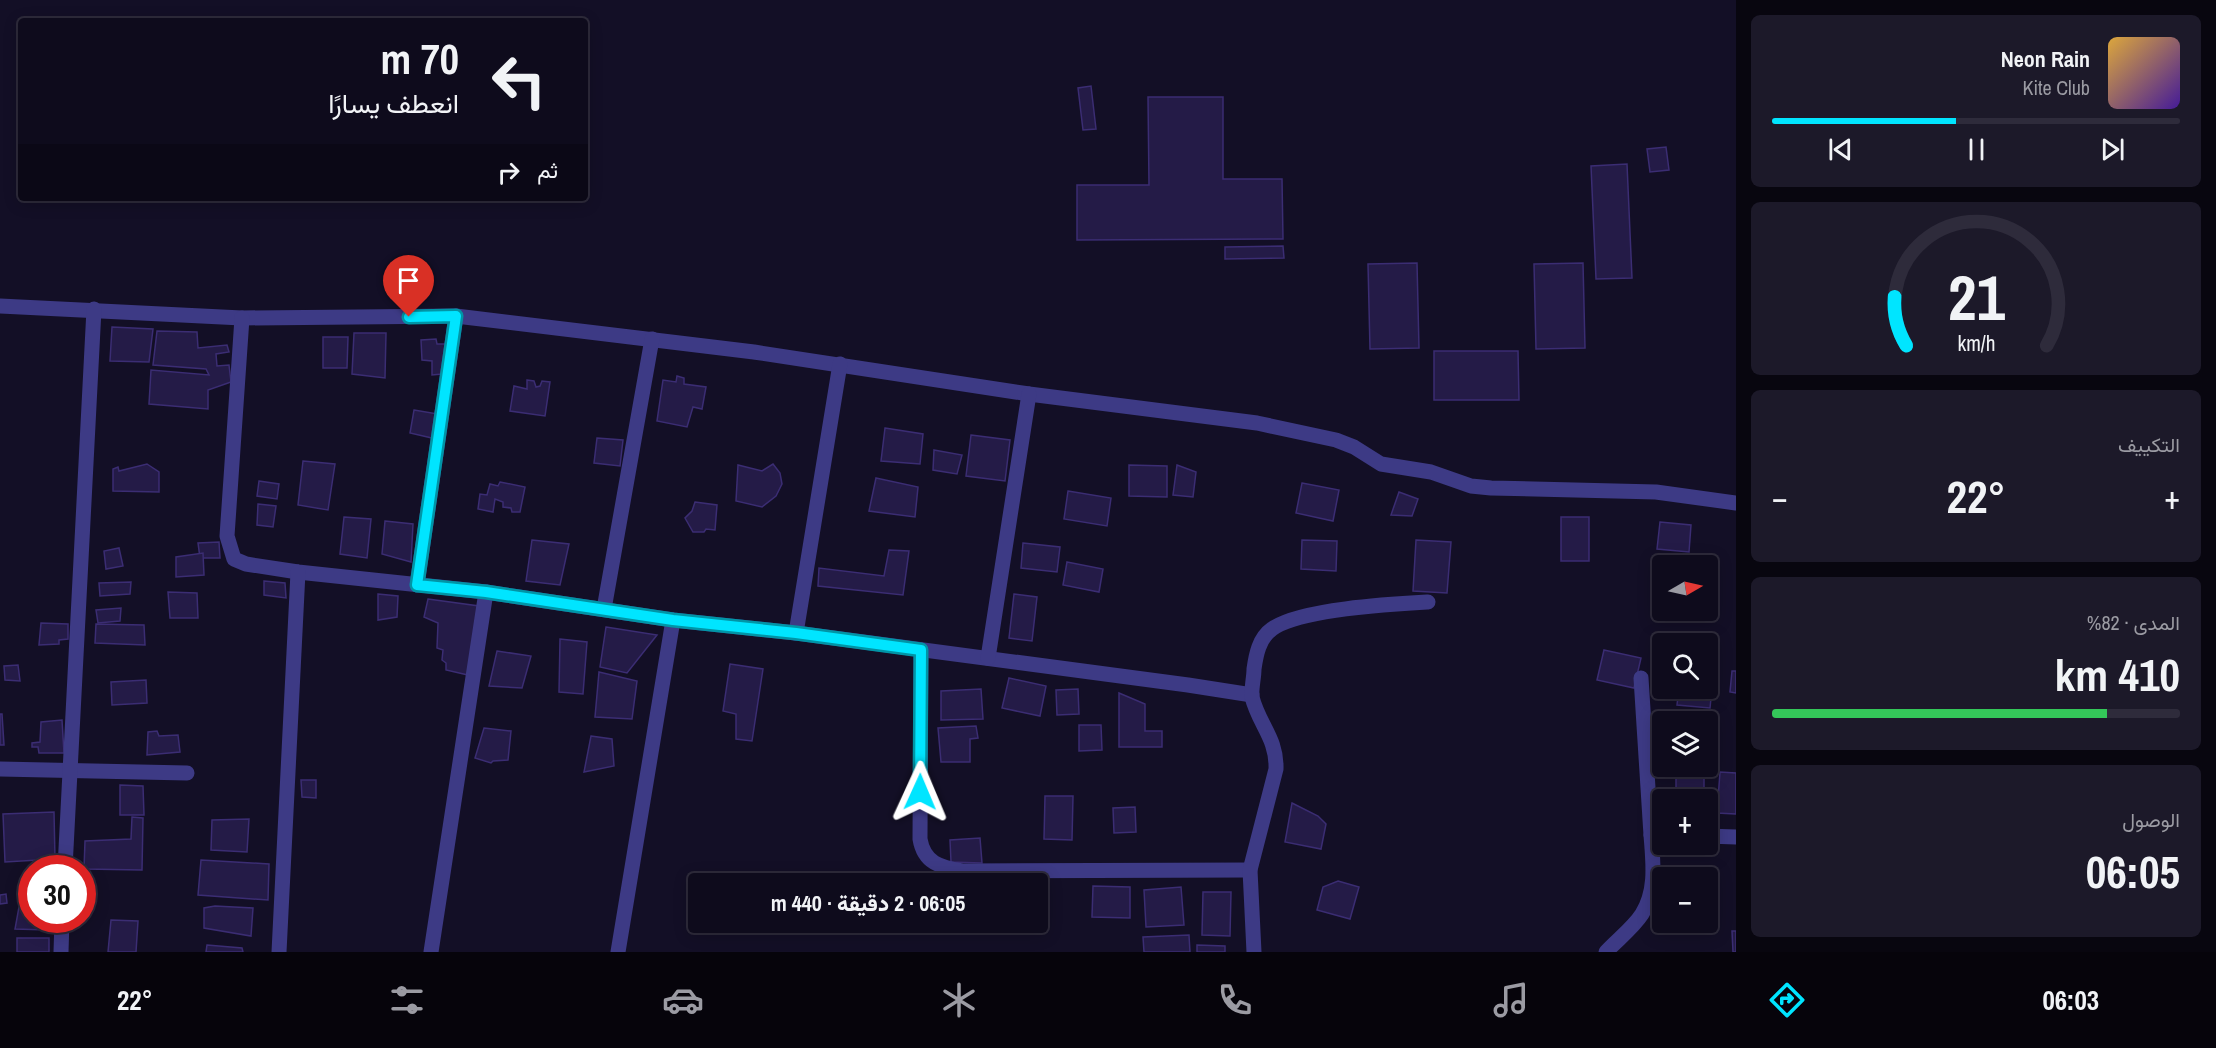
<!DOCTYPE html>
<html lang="ar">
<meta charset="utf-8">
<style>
body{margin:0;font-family:"Archivo Narrow",Vazirmatn,sans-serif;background:#1c1929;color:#f1f3f6;direction:rtl;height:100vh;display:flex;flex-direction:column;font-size:22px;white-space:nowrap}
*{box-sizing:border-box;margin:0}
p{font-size:20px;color:#9b9ba3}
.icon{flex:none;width:33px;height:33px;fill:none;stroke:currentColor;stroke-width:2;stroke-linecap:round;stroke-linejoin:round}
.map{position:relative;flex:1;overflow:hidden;direction:ltr}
.sheet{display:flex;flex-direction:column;gap:15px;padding:15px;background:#08060f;width:480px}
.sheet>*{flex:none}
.banner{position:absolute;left:18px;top:18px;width:570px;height:183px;border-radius:6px;box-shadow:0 3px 15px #0003,0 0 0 2px #2e2b3b;direction:rtl;background:#0e0b1c;color:#f1f3f6;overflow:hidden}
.needle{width:39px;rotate:81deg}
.fabs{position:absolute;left:1652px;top:555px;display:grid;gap:12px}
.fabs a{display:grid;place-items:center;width:66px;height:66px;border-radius:6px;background:#0e0b1c;box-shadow:0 3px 15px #0003,0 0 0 2px #2e2b3b;font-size:30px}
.speed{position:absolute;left:18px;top:855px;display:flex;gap:12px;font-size:30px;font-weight:700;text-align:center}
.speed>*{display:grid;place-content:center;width:78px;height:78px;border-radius:50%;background:#0e0b1c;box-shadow:0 3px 15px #0003,0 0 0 2px #2e2b3b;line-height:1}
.speed .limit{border:9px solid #d22;background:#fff;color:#111}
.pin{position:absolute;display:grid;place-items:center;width:51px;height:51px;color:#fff;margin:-62px -26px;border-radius:50% 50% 50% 0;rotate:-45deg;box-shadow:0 0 6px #0007}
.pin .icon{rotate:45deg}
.me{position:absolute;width:66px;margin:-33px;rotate:1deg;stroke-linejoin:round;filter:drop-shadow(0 0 4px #0008)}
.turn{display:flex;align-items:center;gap:21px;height:126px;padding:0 30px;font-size:27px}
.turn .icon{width:78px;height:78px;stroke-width:2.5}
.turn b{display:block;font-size:42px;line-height:51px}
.then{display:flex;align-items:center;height:57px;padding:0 30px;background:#0003;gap:12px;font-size:22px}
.big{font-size:45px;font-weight:800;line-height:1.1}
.sheet .card{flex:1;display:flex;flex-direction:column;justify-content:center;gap:9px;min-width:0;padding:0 21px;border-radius:9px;background:#1c1929}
.sheet .dial{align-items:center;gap:0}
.dial svg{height:156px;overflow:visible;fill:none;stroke:#2e2b3b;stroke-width:7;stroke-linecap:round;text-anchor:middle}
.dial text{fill:#f1f3f6;stroke:none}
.song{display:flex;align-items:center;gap:18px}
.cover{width:72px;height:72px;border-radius:9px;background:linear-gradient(135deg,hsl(40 70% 55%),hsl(260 70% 35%))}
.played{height:6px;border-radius:3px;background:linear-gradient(90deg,#00e5ff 45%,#2e2b3b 45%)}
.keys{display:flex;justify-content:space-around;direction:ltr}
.heat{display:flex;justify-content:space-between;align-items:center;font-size:33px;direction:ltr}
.charge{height:9px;border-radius:4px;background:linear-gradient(90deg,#34c759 82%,#2e2b3b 0)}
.trip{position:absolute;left:688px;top:873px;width:360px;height:60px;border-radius:6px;background:#0e0b1c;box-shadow:0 3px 15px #0003,0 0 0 2px #2e2b3b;font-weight:800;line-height:60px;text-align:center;direction:rtl}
.tab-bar{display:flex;height:96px;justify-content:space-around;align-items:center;background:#06040b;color:#9b9ba3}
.tab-bar .icon{width:42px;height:42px}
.tab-bar .active{color:#00e5ff}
.tab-bar b{font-size:27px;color:#f1f3f6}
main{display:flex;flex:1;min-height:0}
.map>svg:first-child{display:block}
</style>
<main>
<section class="sheet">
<div class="card">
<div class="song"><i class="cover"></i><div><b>Neon Rain</b><p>Kite Club</p></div></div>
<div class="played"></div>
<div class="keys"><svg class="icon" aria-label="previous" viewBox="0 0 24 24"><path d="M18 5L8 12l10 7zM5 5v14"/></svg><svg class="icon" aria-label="pause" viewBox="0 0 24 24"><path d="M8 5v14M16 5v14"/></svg><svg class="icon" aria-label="next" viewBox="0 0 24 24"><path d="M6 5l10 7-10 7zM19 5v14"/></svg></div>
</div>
<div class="card dial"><svg viewBox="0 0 100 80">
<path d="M14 69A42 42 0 1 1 86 69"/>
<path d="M14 69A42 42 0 0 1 8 44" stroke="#00e5ff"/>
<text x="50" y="56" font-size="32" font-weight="700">21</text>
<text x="50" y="72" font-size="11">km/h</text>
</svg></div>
<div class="card"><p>التكييف</p>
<div class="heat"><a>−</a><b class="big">22°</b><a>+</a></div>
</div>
<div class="card"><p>المدى · 82%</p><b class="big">410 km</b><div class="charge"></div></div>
<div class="card"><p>الوصول</p><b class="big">06:05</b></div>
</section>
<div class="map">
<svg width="1736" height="952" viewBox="0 0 1736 952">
<rect width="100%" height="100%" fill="#130f26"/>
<!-- building -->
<g fill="#241b47" stroke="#3b2d73" stroke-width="1.5">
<path d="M1091,86L1096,129L1083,130L1078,88Z"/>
<path d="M1148,97H1223V179H1282L1283,239L1077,240V185H1149Z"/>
<path d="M1666,147L1669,170L1650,172L1647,149Z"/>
<path d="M1627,164L1632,278L1596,279L1591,166Z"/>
<path d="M1283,246L1284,258L1225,259V247Z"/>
<path d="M1417,263L1419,348L1370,349L1368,264Z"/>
<path d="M1583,263L1585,348L1536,349L1534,264Z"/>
<path d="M112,327L153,329L149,362L110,361Z"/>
<path d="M157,331L197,332L198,348L227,345L229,352L216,354L217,366L229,365L231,382L208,390V409L149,404L151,370L209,375L206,369L153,365Z"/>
<path d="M354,333H386L385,378L352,374Z"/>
<path d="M323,337H348L347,368H323Z"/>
<path d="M436,339L437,344H446L442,374L432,375V361L422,360L421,340Z"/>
<path d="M1434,351H1518L1519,400H1434Z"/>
<path d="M677,376L684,378V384L706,387L702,409L693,407L687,427L657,421L663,380L676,382Z"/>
<path d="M527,380L534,381L536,387L540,386L542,381L550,382L545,416L510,411L514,386L527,389Z"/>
<path d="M414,410L438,414L432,438L410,433Z"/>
<path d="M885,428L923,434L920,464L881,461Z"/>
<path d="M971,435L1010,440L1005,481L966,476Z"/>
<path d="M597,438L623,440L620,466L594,463Z"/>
<path d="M934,450L962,455L957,474L933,470Z"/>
<path d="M303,461L335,464L328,510L298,505Z"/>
<path d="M147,464L159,472V492L113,491V469L118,467L119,471Z"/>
<path d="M773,464L780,473L782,484L776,496L762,507L736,501L738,465L762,471Z"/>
<path d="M1129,465L1167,466V497L1129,496Z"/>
<path d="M1177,465L1196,472L1193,497L1173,495Z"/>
<path d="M876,478L918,487L915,517L869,511Z"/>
<path d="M259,481L279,484L277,499L257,496Z"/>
<path d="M500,482L525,487L520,512H512L511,508L503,507V502L495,499L493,512L478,509L480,494L487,495L490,484L498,486Z"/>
<path d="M1302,483L1339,490L1333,521L1296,513Z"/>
<path d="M1068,491L1111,498L1107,526L1064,519Z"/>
<path d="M1399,492L1418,499L1412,516L1391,515Z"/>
<path d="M695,502L717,505L715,530L706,529L704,532H693L685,518L692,511Z"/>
<path d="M258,504L276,506L273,527L257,525Z"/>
<path d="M344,517L371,519L367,558L340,554Z"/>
<rect x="1561" y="517" width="28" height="44"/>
<path d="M385,521L413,524L411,562L382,554Z"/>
<path d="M1660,522L1691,525L1689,552L1657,549Z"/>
<path d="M532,540L569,544L560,585L526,581Z"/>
<path d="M1302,540L1337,541L1336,571L1301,569Z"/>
<path d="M1416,540L1451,542L1447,593L1413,591Z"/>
<path d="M219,542L220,558H200L198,543Z"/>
<path d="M1023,543L1060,547L1057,572L1021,568Z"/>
<path d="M119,548L123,566L106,569L104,551Z"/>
<path d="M889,550L909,551L903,595L818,586L819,568L884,576Z"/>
<path d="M203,553L204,575L176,577V557Z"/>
<path d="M1067,562L1103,569L1099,592L1063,585Z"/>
<path d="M264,581L285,583L286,598L264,595Z"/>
<path d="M131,582L130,594L100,596L99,583Z"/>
<path d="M168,592L197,593L198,618H170Z"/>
<path d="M378,594L398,596L397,617L378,620Z"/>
<path d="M1014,594L1037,597L1032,641L1009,638Z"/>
<path d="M428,599L479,606L468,675L446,670V663L442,660L443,650L437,648L438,623L424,617Z"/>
<path d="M121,608L120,621L98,623L96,610Z"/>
<path d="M41,623L68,624V639L59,640V644L39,645Z"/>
<path d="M96,624L144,625L145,645L95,643Z"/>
<path d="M606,627L657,635L627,673L600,667Z"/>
<path d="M560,639L587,642L583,694L559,692Z"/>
<path d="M1604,650L1641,658L1634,688L1597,680Z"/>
<path d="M497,651L531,656L522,688L489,686Z"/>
<path d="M730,664L763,669L752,741L736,739V714L723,711Z"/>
<path d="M18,665L20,681L5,680L4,666Z"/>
<path d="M1732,671H1736V693L1730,692Z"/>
<path d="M599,672L637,681L632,719L595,717Z"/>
<path d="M1009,678L1046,686L1040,716L1002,708Z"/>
<path d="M146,680L147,703L112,705L111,682Z"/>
<path d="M1679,688H1712L1710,708L1677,705Z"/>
<path d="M981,689L983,719L941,720V691Z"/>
<path d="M1078,689L1079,714L1057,715L1056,690Z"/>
<path d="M1119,693L1145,704V731H1162V747H1119Z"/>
<path d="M0,714H2L4,745H0Z"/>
<path d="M62,720L64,753H39L38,747H32V743L40,742L41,722Z"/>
<path d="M1079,725H1101L1102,750L1079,751Z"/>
<path d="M976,726L978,738L970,739V762H941L938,728Z"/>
<path d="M484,728L511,731L508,760L493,761L491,763L475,758Z"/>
<path d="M1707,730L1716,731L1714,756L1707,755Z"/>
<path d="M157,731L159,736L178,735L180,752L147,755L148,732Z"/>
<path d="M591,736L612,739L614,766L584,772Z"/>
<path d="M1676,768L1704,769V800H1676Z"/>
<path d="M1720,772L1736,773V814L1717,813Z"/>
<path d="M301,780H316V798L302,797Z"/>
<path d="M120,785L143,786L144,815H120Z"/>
<path d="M1045,796H1073L1072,840L1044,839Z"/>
<path d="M1292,803L1318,816L1326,824L1321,849L1285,842Z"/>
<path d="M1135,807L1136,832L1114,833L1113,808Z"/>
<path d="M54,812L55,859L5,862L3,814Z"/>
<path d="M132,817L143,818L142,870L84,869L85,841L131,839Z"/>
<path d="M249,819L247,852L211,850L212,820Z"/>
<path d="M980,838L982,863L951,862L950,840Z"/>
<path d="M201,860L269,864L268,900L198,895Z"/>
<path d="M52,864V868H34V866Z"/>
<path d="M1338,881L1359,887L1350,919L1317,910L1323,887Z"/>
<path d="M1093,886L1130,887V918L1092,917Z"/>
<path d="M1181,887L1184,925L1146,927L1144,890Z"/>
<path d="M1203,892H1231L1230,936L1202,935Z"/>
<path d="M6,894L7,903L0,904V895Z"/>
<path d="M215,906L253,908L251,936L204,928V908Z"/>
<path d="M19,907H32V920H49L48,930L15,929Z"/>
<path d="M111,920L138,921L136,952H108Z"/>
<path d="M1670,922H1685L1679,930Z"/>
<path d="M1732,931H1736V952H1733Z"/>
<path d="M1189,935L1190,952H1144L1143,937Z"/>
<rect x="17" y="938" width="32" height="14"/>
<path d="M207,945L242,948L243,952H206Z"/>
<path d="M1197,945L1225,946V952H1197Z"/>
</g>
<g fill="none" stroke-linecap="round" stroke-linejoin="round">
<!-- minor -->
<g stroke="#3d3a85" stroke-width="15">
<path d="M0,306L242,318L456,316L754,352L1029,394L1257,423L1336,440L1354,447L1381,464L1431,472L1471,486L1491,488L1656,492L1736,503"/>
<path d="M242,318L227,536L234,559L246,564L298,572L486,592L673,620L796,633L1188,685L1252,695"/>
<path d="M417,585L456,316"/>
<path d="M604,609L652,339"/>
<path d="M796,633L840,364"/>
<path d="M921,650L920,839C924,863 940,867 962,871L1250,870"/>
<path d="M988,658L1029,394"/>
<path d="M1641,678L1651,835"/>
<path d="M0,769L187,773"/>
<path d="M1707,836L1736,837"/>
<path d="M65,868L94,309"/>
<path d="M61,952L62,920"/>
<path d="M279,952L298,572"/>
<path d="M431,952L486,592"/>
<path d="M618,952L673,620"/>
<path d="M1254,952L1250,870L1276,769C1277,738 1259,725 1252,697C1251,689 1254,678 1254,669C1256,655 1259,638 1272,629C1299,609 1392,604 1428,602"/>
<path d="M1606,952C1617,940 1633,928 1642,914C1657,890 1653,862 1651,835H1662"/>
</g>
</g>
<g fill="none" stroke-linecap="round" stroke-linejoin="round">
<!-- route casing -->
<g stroke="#0095a6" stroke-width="15">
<path id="route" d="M409,317L456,316L417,585L486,592L673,620L796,633L921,650L920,792"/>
</g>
<!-- route -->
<use href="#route" stroke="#00e5ff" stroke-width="10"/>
</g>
</svg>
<div class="fabs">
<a><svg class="needle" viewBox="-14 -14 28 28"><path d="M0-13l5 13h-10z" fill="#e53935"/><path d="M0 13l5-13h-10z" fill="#9b9ba3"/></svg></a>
<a><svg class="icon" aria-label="search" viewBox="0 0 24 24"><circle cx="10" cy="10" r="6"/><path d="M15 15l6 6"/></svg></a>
<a><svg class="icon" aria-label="layers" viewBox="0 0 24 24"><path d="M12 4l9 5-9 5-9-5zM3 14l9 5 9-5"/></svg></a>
<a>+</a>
<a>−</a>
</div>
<div class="speed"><div class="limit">30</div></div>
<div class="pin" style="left:409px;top:317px;background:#d93025"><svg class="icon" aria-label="arrive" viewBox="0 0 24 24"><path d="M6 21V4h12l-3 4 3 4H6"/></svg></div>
<svg class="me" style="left:920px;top:792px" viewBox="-20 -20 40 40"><path d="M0-17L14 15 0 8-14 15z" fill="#00e5ff" stroke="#fff" stroke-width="4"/></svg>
<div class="trip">06:05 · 2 دقيقة · 440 m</div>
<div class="banner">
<div class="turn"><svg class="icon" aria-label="left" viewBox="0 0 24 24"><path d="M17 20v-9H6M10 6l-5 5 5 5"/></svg><div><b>70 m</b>انعطف يسارًا</div></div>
<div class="then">ثم<svg class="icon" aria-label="right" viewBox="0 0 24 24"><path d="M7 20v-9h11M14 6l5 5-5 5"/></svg></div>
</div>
</div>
</main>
<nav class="tab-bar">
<b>06:03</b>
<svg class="icon active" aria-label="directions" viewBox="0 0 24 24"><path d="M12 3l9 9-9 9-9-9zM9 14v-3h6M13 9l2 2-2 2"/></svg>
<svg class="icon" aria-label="music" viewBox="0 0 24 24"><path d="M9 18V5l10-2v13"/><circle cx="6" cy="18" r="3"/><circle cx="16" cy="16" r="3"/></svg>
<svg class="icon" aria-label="phone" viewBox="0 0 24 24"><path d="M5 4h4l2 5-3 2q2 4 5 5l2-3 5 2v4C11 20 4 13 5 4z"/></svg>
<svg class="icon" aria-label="climate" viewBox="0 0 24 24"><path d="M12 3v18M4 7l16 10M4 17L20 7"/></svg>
<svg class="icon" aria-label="car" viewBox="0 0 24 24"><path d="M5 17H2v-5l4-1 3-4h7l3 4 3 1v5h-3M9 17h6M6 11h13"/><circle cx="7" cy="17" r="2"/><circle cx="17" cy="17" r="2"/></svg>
<svg class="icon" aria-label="filters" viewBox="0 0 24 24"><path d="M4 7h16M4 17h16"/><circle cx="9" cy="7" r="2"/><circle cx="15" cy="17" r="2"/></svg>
<b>22°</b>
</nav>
